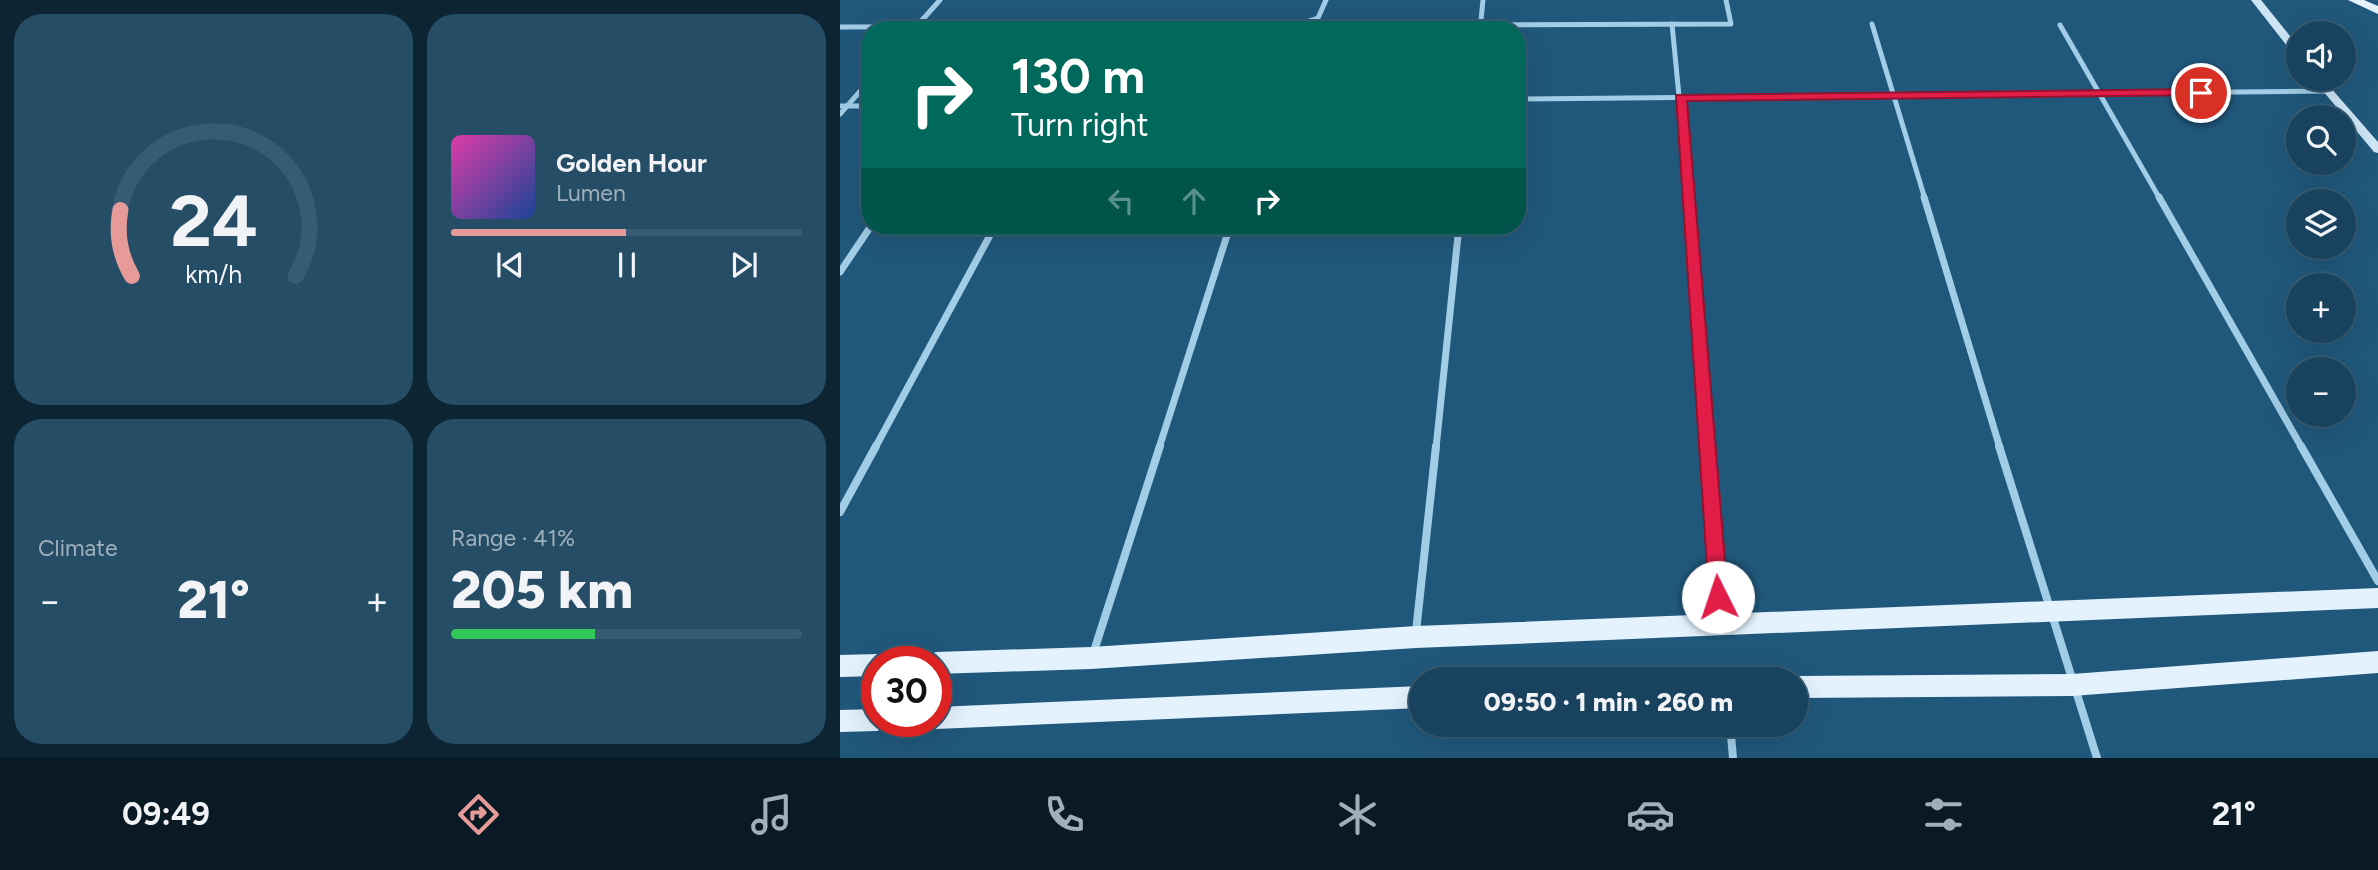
<!DOCTYPE html>
<meta charset="utf-8">
<style>
body{margin:0;font-family:Figtree,sans-serif;background:#254d66;color:#f1f3f6;height:100vh;display:flex;flex-direction:column;font-size:26px;white-space:nowrap}
*{box-sizing:border-box;margin:0}
p{font-size:23px;color:#9fb0bc}
.icon{flex:none;width:38px;height:38px;fill:none;stroke:currentColor;stroke-width:2;stroke-linecap:round;stroke-linejoin:round}
.map{position:relative;flex:1;overflow:hidden}
.drawer{display:flex;flex-direction:column;gap:14px;padding:14px;background:#0d2433;width:840px}
.drawer>*{flex:none}
.hud{position:absolute;left:21px;top:21px;width:665px;height:214px;border-radius:28px;box-shadow:0 7px 28px #0002,0 0 0 2px #365b72;background:#00695c;color:#fff;overflow:hidden}
.fabs{position:absolute;left:1446px;top:21px;display:grid;gap:14px}
.fabs a{display:grid;place-items:center;width:70px;height:70px;border-radius:50%;background:#18425d;box-shadow:0 7px 28px #0002,0 0 0 2px #365b72;font-size:35px}
.speed{position:absolute;left:21px;top:646px;display:flex;gap:14px;font-size:35px;font-weight:700;text-align:center}
.speed>*{display:grid;place-content:center;width:91px;height:91px;border-radius:50%;background:#18425d;box-shadow:0 7px 28px #0002,0 0 0 2px #365b72;line-height:1}
.speed .limit{border:10px solid #d22;background:#fff;color:#111}
.pin{position:absolute;display:grid;place-items:center;width:60px;height:60px;color:#fff;margin:-30px;border:4px solid #fff;border-radius:50%;box-shadow:0 2px 7px #0007}
.me{position:absolute;width:77px;margin:-38px;rotate:356deg;stroke-linejoin:round;filter:drop-shadow(0 0 5px #0008)}
.turn{display:flex;align-items:center;gap:24px;height:147px;padding:0 35px;font-size:32px}
.turn .icon{width:91px;height:91px;stroke-width:2.5}
.turn b{display:block;font-size:49px;line-height:60px}
.lanes{display:flex;align-items:center;height:66px;padding:0 35px;background:#0003;justify-content:center;gap:35px;direction:ltr}
.lanes .off{opacity:.35}
.big{font-size:52px;font-weight:800;line-height:1.1}
.drawer .card{flex:1;display:flex;flex-direction:column;justify-content:center;gap:10px;min-width:0;padding:0 24px;border-radius:28px;background:#254d66}
.drawer .dial{align-items:center;gap:0}
.dial svg{height:182px;overflow:visible;fill:none;stroke:#365b72;stroke-width:7;stroke-linecap:round;text-anchor:middle}
.dial text{fill:#f1f3f6;stroke:none}
.song{display:flex;align-items:center;gap:21px}
.cover{width:84px;height:84px;border-radius:10px;background:linear-gradient(135deg,hsl(320 70% 55%),hsl(220 70% 35%))}
.played{height:7px;border-radius:4px;background:linear-gradient(90deg,#e69b98 50%,#365b72 50%)}
.keys{display:flex;justify-content:space-around;direction:ltr}
.heat{display:flex;justify-content:space-between;align-items:center;font-size:38px;direction:ltr}
.charge{height:10px;border-radius:5px;background:linear-gradient(90deg,#34c759 41%,#365b72 0)}
.drawer .tiles{flex:1;display:grid;gap:14px;grid-template-columns:repeat(2,1fr)}
.trip{position:absolute;left:569px;top:667px;width:399px;height:70px;border-radius:35px;background:#18425d;box-shadow:0 7px 28px #0002,0 0 0 2px #365b72;font-weight:800;line-height:70px;text-align:center}
.dock{display:flex;height:112px;justify-content:space-around;align-items:center;background:#0a1a25;color:#9fb0bc}
.dock .icon{width:49px;height:49px}
.dock .selected{color:#e69b98}
.dock b{font-size:32px;color:#f1f3f6}
main{display:flex;flex:1;min-height:0}
.map>svg:first-child{display:block}
</style>
<main>
<section class="drawer">
<div class="tiles">
<div class="card dial"><svg viewBox="0 0 100 80">
<path d="M14 69A42 42 0 1 1 86 69"/>
<path d="M14 69A42 42 0 0 1 9 40" stroke="#e69b98"/>
<text x="50" y="56" font-size="32" font-weight="700">24</text>
<text x="50" y="72" font-size="11">km/h</text>
</svg></div>
<div class="card">
<div class="song"><i class="cover"></i><div><b>Golden Hour</b><p>Lumen</p></div></div>
<div class="played"></div>
<div class="keys"><svg class="icon" aria-label="previous" viewBox="0 0 24 24"><path d="M18 5L8 12l10 7zM5 5v14"/></svg><svg class="icon" aria-label="pause" viewBox="0 0 24 24"><path d="M8 5v14M16 5v14"/></svg><svg class="icon" aria-label="next" viewBox="0 0 24 24"><path d="M6 5l10 7-10 7zM19 5v14"/></svg></div>
</div>
<div class="card"><p>Climate</p>
<div class="heat"><a>−</a><b class="big">21°</b><a>+</a></div>
</div>
<div class="card"><p>Range · 41%</p><b class="big">205 km</b><div class="charge"></div></div>
</div>
</section>
<div class="map">
<svg width="1538" height="758" viewBox="0 0 1538 758">
<rect width="100%" height="100%" fill="#20587c"/>
<g fill="none" stroke-linecap="round" stroke-linejoin="round">
<!-- street-far2 -->
<g stroke="#a2cde7" stroke-width="5">
<path d="M463,23L478,18L486,0"/>
<path d="M832,24L849,199"/>
<path d="M1032,24L1085,199"/>
<path d="M1220,25L1320,199"/>
<path d="M0,27L891,24L886,0"/>
<path d="M75,28L100,0"/>
<path d="M640,30L643,0"/>
<path d="M677,99L1488,91"/>
<path d="M0,106H30"/>
<path d="M0,114L30,80"/>
</g>
<!-- street-far1 -->
<g stroke="#a2cde7" stroke-width="7">
<path d="M848,197L867,448"/>
<path d="M1084,197L1160,448"/>
<path d="M1319,197L1462,448"/>
<path d="M0,272L31,226"/>
<path d="M35,448L155,226"/>
<path d="M319,448L390,226"/>
<path d="M596,448L619,226"/>
</g>
<!-- street -->
<g stroke="#a2cde7" stroke-width="8">
<path d="M867,446L880,623"/>
<path d="M1159,446L1257,758"/>
<path d="M1461,446L1538,581"/>
<path d="M0,512L36,446"/>
<path d="M576,632L596,446"/>
<path d="M253,654L320,446"/>
<path d="M890,724L893,758"/>
</g>
<!-- secondary -->
<g fill="#cde5f5" fill-rule="evenodd">
<path d="M1411,0H1421L1458,46V56L1454,55Z"/>
<path d="M1473,79H1483L1538,142V153L1534,152Z"/>
</g>
<!-- primary -->
<g fill="#e4f2fd" fill-rule="evenodd">
<path d="M1508,0H1524L1538,6V14Z"/>
<path d="M1538,588V608L576,648L251,669L96,674V662H86L88,655L96,652L251,647L576,626Z"/>
<path d="M1538,651V673L1232,696L956,698V679H949L956,676L1232,674Z"/>
<path d="M37,654L45,657L46,662H37V676L0,677V655Z"/>
<path d="M581,686V708L96,729L88,726L86,721H96V707Z"/>
<path d="M37,709V721H48L45,728L37,731L0,732V710Z"/>
</g>
</g>
<!-- route -->
<path fill="#e11d48" stroke="#92132f" stroke-width="2" d="M1361,89L1367,93L1366,95L847,101L888,597L885,603L878,606L872,603L869,597L836,95Z"/>
</svg>
<div class="fabs">
<a><svg class="icon" aria-label="sound" viewBox="0 0 24 24"><path d="M4 9h4l5-4v14l-5-4H4zM17 9q2 3 0 6"/></svg></a>
<a><svg class="icon" aria-label="search" viewBox="0 0 24 24"><circle cx="10" cy="10" r="6"/><path d="M15 15l6 6"/></svg></a>
<a><svg class="icon" aria-label="layers" viewBox="0 0 24 24"><path d="M12 4l9 5-9 5-9-5zM3 14l9 5 9-5"/></svg></a>
<a>+</a>
<a>−</a>
</div>
<div class="speed"><div class="limit">30</div></div>
<div class="pin" style="left:1361px;top:93px;background:#d93025"><svg class="icon" aria-label="arrive" viewBox="0 0 24 24"><path d="M6 21V4h12l-3 4 3 4H6"/></svg></div>
<svg class="me" style="left:878px;top:597px" viewBox="-20 -20 40 40"><circle r="19" fill="#fff"/><path d="M0-13L10 11 0 6-10 11z" fill="#e11d48"/></svg>
<div class="trip">09:50 · 1 min · 260 m</div>
<div class="hud">
<div class="turn"><svg class="icon" aria-label="right" viewBox="0 0 24 24"><path d="M7 20v-9h11M14 6l5 5-5 5"/></svg><div><b>130 m</b>Turn right</div></div>
<div class="lanes"><svg class="icon off" aria-label="left" viewBox="0 0 24 24"><path d="M17 20v-9H6M10 6l-5 5 5 5"/></svg><svg class="icon off" aria-label="ahead" viewBox="0 0 24 24"><path d="M12 20V5M6 11l6-6 6 6"/></svg><svg class="icon" aria-label="right" viewBox="0 0 24 24"><path d="M7 20v-9h11M14 6l5 5-5 5"/></svg></div>
</div>
</div>
</main>
<nav class="dock">
<b>09:49</b>
<svg class="icon selected" aria-label="directions" viewBox="0 0 24 24"><path d="M12 3l9 9-9 9-9-9zM9 14v-3h6M13 9l2 2-2 2"/></svg>
<svg class="icon" aria-label="music" viewBox="0 0 24 24"><path d="M9 18V5l10-2v13"/><circle cx="6" cy="18" r="3"/><circle cx="16" cy="16" r="3"/></svg>
<svg class="icon" aria-label="phone" viewBox="0 0 24 24"><path d="M5 4h4l2 5-3 2q2 4 5 5l2-3 5 2v4C11 20 4 13 5 4z"/></svg>
<svg class="icon" aria-label="climate" viewBox="0 0 24 24"><path d="M12 3v18M4 7l16 10M4 17L20 7"/></svg>
<svg class="icon" aria-label="car" viewBox="0 0 24 24"><path d="M5 17H2v-5l4-1 3-4h7l3 4 3 1v5h-3M9 17h6M6 11h13"/><circle cx="7" cy="17" r="2"/><circle cx="17" cy="17" r="2"/></svg>
<svg class="icon" aria-label="filters" viewBox="0 0 24 24"><path d="M4 7h16M4 17h16"/><circle cx="9" cy="7" r="2"/><circle cx="15" cy="17" r="2"/></svg>
<b>21°</b>
</nav>
